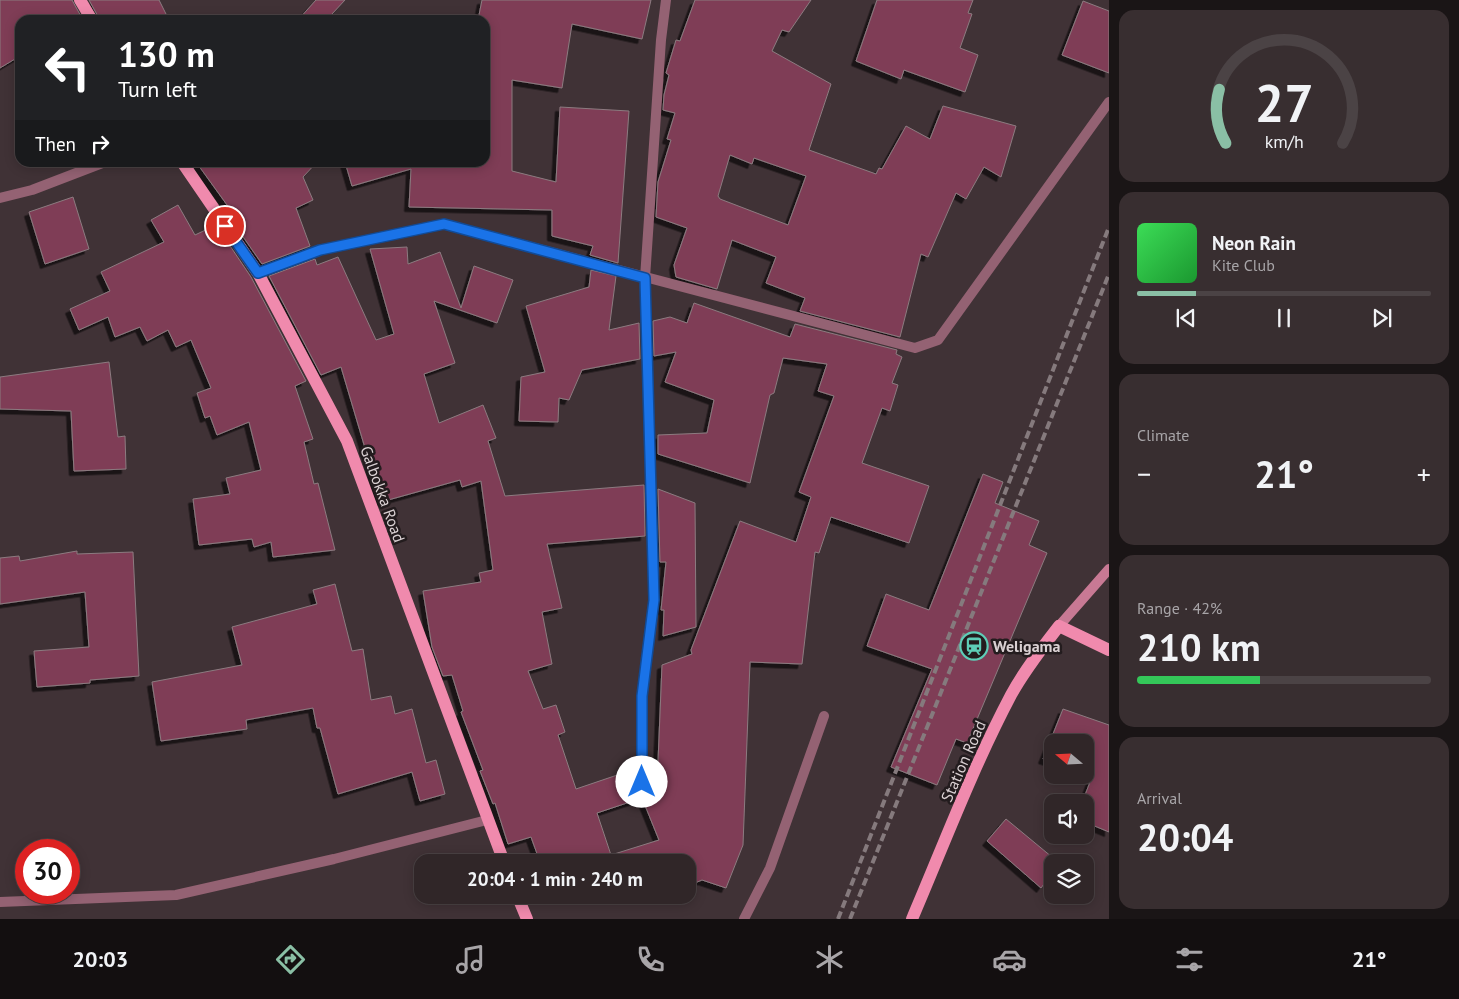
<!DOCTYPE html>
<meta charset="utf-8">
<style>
body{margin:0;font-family:"PT Sans",sans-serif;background:#382e30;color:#f1f3f6;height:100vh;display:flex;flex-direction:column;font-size:19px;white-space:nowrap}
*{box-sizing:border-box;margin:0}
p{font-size:16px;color:#a8a5a8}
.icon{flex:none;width:28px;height:28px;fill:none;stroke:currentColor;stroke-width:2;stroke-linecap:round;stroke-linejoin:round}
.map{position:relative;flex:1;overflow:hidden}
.sheet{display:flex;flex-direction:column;gap:10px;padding:10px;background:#1a1516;width:350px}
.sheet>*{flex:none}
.hud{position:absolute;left:15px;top:15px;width:475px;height:152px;border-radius:15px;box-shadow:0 2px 12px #0003,0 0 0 1px #4b4345;background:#202124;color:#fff;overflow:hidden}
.needle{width:32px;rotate:289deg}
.controls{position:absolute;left:1044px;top:734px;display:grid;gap:10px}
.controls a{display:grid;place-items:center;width:50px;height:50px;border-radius:10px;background:#302628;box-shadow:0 2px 12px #0003,0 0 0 1px #4b4345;font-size:25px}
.speed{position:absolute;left:15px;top:839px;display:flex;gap:10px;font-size:25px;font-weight:700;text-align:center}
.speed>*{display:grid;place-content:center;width:65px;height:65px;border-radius:50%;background:#302628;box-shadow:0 2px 12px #0003,0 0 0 1px #4b4345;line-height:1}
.speed .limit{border:8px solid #d22;background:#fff;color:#111}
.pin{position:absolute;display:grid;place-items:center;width:42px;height:42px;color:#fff;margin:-21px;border:2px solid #fff;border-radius:50%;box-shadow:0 1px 5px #0007}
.me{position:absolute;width:55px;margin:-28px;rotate:0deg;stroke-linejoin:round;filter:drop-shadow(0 0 4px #0008)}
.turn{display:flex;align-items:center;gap:18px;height:105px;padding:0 20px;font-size:22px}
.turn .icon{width:65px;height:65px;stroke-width:2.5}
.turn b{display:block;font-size:35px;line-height:42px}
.then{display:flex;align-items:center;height:48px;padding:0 20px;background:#0003;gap:10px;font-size:19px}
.big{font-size:38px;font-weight:800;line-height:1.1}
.sheet .tile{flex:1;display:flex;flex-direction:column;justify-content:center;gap:8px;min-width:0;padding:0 18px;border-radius:15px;background:#382e30}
.sheet .dial{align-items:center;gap:0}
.dial svg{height:130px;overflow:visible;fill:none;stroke:#4b4345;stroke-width:7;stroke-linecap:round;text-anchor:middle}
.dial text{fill:#f1f3f6;stroke:none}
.song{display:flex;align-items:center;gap:15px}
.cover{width:60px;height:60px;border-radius:8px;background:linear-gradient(135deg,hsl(130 70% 55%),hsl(130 70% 35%))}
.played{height:5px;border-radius:2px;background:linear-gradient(90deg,#8abfa5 20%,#4b4345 20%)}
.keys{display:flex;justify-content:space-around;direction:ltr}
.heat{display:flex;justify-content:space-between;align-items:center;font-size:28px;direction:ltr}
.charge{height:8px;border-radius:4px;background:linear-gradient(90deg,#34c759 42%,#4b4345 0)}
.trip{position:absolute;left:414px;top:854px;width:282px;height:50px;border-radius:15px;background:#302628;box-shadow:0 2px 12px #0003,0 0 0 1px #4b4345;font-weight:800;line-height:50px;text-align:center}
.tabs{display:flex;height:80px;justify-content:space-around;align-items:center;background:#130f10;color:#a8a5a8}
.tabs .icon{width:35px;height:35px}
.tabs .active{color:#8abfa5}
.tabs b{font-size:22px;color:#f1f3f6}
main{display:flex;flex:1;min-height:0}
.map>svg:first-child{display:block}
</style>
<main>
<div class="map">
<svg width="1109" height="919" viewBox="0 0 1109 919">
<defs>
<filter id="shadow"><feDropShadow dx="-4.5" dy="4.5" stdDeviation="0" flood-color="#0009"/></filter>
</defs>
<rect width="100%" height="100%" fill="#403236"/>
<!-- building -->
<g fill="#7f3e56" stroke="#8c7b80" fill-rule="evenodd" filter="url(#shadow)">
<path d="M0,0H72L83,20H20V56L0,68Z"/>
<path d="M89,0H159L169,20H100Z"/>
<path d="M316,0H345L332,14V20H298Z"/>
<path d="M482,0H651L642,39L572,24L562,88L512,80V171L556,182L560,107L629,111L618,263L590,255L593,246L552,236V210L409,207L411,169L352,186L345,162L478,165V162H485V20H478Z"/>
<path d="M695,0H811L789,32L782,30L772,51L831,84L809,150L876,174L879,168L882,169L906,126L930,139L943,106L1016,126L1001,177L984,167L966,199L956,193L928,257L921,254L900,337L800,311L805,298L766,283L776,257L732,240L717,289L676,277L674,265L687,228L656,217L658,182L671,140L667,139L675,113L663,110L664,95L669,75L666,73L676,40L680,41ZM730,155L752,164L754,158L806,176L788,225L720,199L718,196Z"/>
<path d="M877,0H973L968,13L972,14L960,48L978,55L965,92L904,70L901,79L856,61Z"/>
<path d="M1083,1L1109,11V73L1062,55Z"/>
<path d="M196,162H317L303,177L313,200L296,208L310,246L262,264L230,218L235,216Z"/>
<path d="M73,197L89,249L45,264L29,212Z"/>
<path d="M178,205L195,235L216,225L251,277L306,381L295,386L313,439L304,442L314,484L318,483L335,550L273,557L271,542L254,547L252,539L199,545L193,499L230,494L226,478L261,470L249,422L217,435L210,416L205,418L197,393L211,388L191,340L176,347L168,330L147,341L140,327L115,337L108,317L79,330L70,309L110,291L101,272L164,242L151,220Z"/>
<path d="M407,247L408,264L440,252L461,308L474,266L513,280L497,323L434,301L455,363L424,374L439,423L483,405L496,438L488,441L505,496L644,485L645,536L547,544L562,608L542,612L552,664L528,671L543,709L556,705L565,732L558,735L576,789L635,769L636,786L642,789L648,786L649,765L658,762L662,665L692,654L691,650L740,521L796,542L811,497L799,492L834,396L818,391L827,364L783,358L774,393L770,395L750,483L658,454V435L707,433L714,400L665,382L676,352L654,356L653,321L670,317L687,323L694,303L790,337L795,324L897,350L896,354L902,357L892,383L898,385L890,411L882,408L862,463L929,486L909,543L831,517L819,553L815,552L802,664L750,662L743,845L726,888L702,880L688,886V862H540L531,837L508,844L495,803L493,804L480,771L483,770L461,712L463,711L452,675L443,676L432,647L423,591L481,582L479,573L493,570L481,481L462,487L460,480L381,502L341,367L321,375L269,276L315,259L317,265L338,257L376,340L394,334L370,249ZM642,798L659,840L611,855L597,813Z"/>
<path d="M591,270L616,276L609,330L639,323L640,359L582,370L569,400L559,398L558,422L519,421L521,377L545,372L526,306L589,287Z"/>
<path d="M109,362L118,437L125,436L126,469L74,471L71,411L0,409V377Z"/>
<path d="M983,474L1003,482L995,503L1039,521L1029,545L1047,553L967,743L956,739L937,785L891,767L932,669L867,646L886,594L929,610Z"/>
<path d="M658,489L695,503L696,627L663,636L664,610H661L666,562H660Z"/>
<path d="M77,551V554L133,552L139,676L90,680V683L37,687L34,651L89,647L85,592L0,604V558L19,556L20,561Z"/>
<path d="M335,584L352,651L363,649L371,700L391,696L395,714L412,709L426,763L436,760L445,794L420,801L412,772L338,794L320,728H317L313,708L246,720L247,729L161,741L152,682L242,665L232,627L317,604L313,590Z"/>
<path d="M1063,709L1109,725V832L1085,822V795L1092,777L1085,775V742H1052V762L1043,759Z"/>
<path d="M1006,819L1058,862H1052V873L1041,888L987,841Z"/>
</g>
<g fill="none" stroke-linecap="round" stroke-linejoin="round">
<!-- street -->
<g stroke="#946273" stroke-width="10">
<path d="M0,198L32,190L105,162"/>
<path d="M258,273L320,250L444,224L915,348L938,340L1109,102"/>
<path d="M642,782V695L654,600L645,278L661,40L666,0"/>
<path d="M0,902L176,895L334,859L487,820"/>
<path d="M744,919L770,868L824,716"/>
</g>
<!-- secondary -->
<path stroke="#c87994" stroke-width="10" d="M1059,626L1109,569"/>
<!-- primary -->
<g stroke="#f08aad" stroke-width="12">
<path d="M80,0L92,20"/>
<path d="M182,162L258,273L347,441L504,862"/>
<path d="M517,895L527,919"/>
<path d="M912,919C944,844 973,767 1011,695C1024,671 1042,648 1059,626L1109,650"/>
</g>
<!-- rail -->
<g stroke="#857a7d" stroke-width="4" stroke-dasharray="8 4" stroke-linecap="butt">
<path d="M838,919L1109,227"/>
<path d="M850,919L1109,274"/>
</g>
</g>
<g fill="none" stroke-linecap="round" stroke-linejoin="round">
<!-- route casing -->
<g stroke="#114b97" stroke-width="12">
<path id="route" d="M225,226L258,273L320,250L444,224L645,278L654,600L642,696V782"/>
</g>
<!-- route -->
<use href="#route" stroke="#1a73e8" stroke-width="9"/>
</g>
<!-- icons -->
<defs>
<g id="station-ring" transform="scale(1.4375)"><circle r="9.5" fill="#231c1e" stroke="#5eceb8" stroke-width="1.5"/><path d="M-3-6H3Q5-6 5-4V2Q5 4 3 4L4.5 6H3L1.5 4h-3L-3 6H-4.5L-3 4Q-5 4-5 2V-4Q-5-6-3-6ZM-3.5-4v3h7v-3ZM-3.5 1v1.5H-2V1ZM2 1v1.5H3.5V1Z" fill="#5eceb8"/></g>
</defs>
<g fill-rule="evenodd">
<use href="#station-ring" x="974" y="646"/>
</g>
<g text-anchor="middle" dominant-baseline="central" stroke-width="5" stroke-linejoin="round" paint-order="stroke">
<!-- street labels -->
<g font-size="16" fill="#dad1d3" stroke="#231c1e">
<text transform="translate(383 494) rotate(70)">Galbokka Road</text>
<text transform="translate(963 761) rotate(-66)">Station Road</text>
</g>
<!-- poi labels -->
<g font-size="16" font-weight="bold" fill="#dad1d3" stroke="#231c1e" text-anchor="start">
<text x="993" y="646">Weligama</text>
</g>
</g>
</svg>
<div class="controls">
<a><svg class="needle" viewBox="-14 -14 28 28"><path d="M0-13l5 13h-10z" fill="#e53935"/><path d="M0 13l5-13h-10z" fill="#a8a5a8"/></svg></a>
<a><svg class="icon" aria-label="sound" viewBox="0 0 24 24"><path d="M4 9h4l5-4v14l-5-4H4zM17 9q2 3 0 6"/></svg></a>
<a><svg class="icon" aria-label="layers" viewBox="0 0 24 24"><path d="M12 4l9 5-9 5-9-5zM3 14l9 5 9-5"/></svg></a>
</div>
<div class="speed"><div class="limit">30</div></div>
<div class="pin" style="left:225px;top:226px;background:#d93025"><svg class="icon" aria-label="arrive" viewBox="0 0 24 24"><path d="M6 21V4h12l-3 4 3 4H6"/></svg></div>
<svg class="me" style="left:642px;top:782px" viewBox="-20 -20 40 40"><circle r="19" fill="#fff"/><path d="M0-13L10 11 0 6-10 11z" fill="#1a73e8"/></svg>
<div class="trip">20:04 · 1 min · 240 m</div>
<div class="hud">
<div class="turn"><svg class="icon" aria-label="left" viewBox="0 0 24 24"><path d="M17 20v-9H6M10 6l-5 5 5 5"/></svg><div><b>130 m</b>Turn left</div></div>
<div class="then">Then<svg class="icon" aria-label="right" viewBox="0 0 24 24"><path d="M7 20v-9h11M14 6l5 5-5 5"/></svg></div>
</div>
</div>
<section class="sheet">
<div class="tile dial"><svg viewBox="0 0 100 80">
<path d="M14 69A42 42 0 1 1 86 69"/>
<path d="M14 69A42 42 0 0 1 10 36" stroke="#8abfa5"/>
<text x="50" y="56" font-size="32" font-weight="700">27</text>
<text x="50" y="72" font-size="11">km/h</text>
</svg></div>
<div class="tile">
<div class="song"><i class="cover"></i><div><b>Neon Rain</b><p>Kite Club</p></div></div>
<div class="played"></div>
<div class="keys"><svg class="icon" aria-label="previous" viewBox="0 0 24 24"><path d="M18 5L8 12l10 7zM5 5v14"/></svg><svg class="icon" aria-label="pause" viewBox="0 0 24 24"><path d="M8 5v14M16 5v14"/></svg><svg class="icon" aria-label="next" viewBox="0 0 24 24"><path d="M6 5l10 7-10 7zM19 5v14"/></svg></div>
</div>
<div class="tile"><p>Climate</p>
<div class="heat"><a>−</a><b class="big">21°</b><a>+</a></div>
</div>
<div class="tile"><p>Range · 42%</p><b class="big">210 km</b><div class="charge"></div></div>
<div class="tile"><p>Arrival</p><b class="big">20:04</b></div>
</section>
</main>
<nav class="tabs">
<b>20:03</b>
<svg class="icon active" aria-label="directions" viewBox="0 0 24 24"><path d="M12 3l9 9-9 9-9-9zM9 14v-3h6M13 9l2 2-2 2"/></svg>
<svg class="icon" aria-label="music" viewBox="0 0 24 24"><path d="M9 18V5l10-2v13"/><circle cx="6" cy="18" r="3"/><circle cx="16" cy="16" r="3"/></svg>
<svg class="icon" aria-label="phone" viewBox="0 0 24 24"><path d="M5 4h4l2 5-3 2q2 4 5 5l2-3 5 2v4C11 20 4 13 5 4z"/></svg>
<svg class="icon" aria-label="climate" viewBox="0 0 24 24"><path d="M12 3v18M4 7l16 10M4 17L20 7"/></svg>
<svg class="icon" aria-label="car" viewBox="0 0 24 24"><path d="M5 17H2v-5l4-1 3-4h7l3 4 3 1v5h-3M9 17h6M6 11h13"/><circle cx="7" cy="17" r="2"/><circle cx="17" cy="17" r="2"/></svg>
<svg class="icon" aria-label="filters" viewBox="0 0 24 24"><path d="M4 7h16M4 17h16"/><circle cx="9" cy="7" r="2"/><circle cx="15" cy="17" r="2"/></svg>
<b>21°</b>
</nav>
